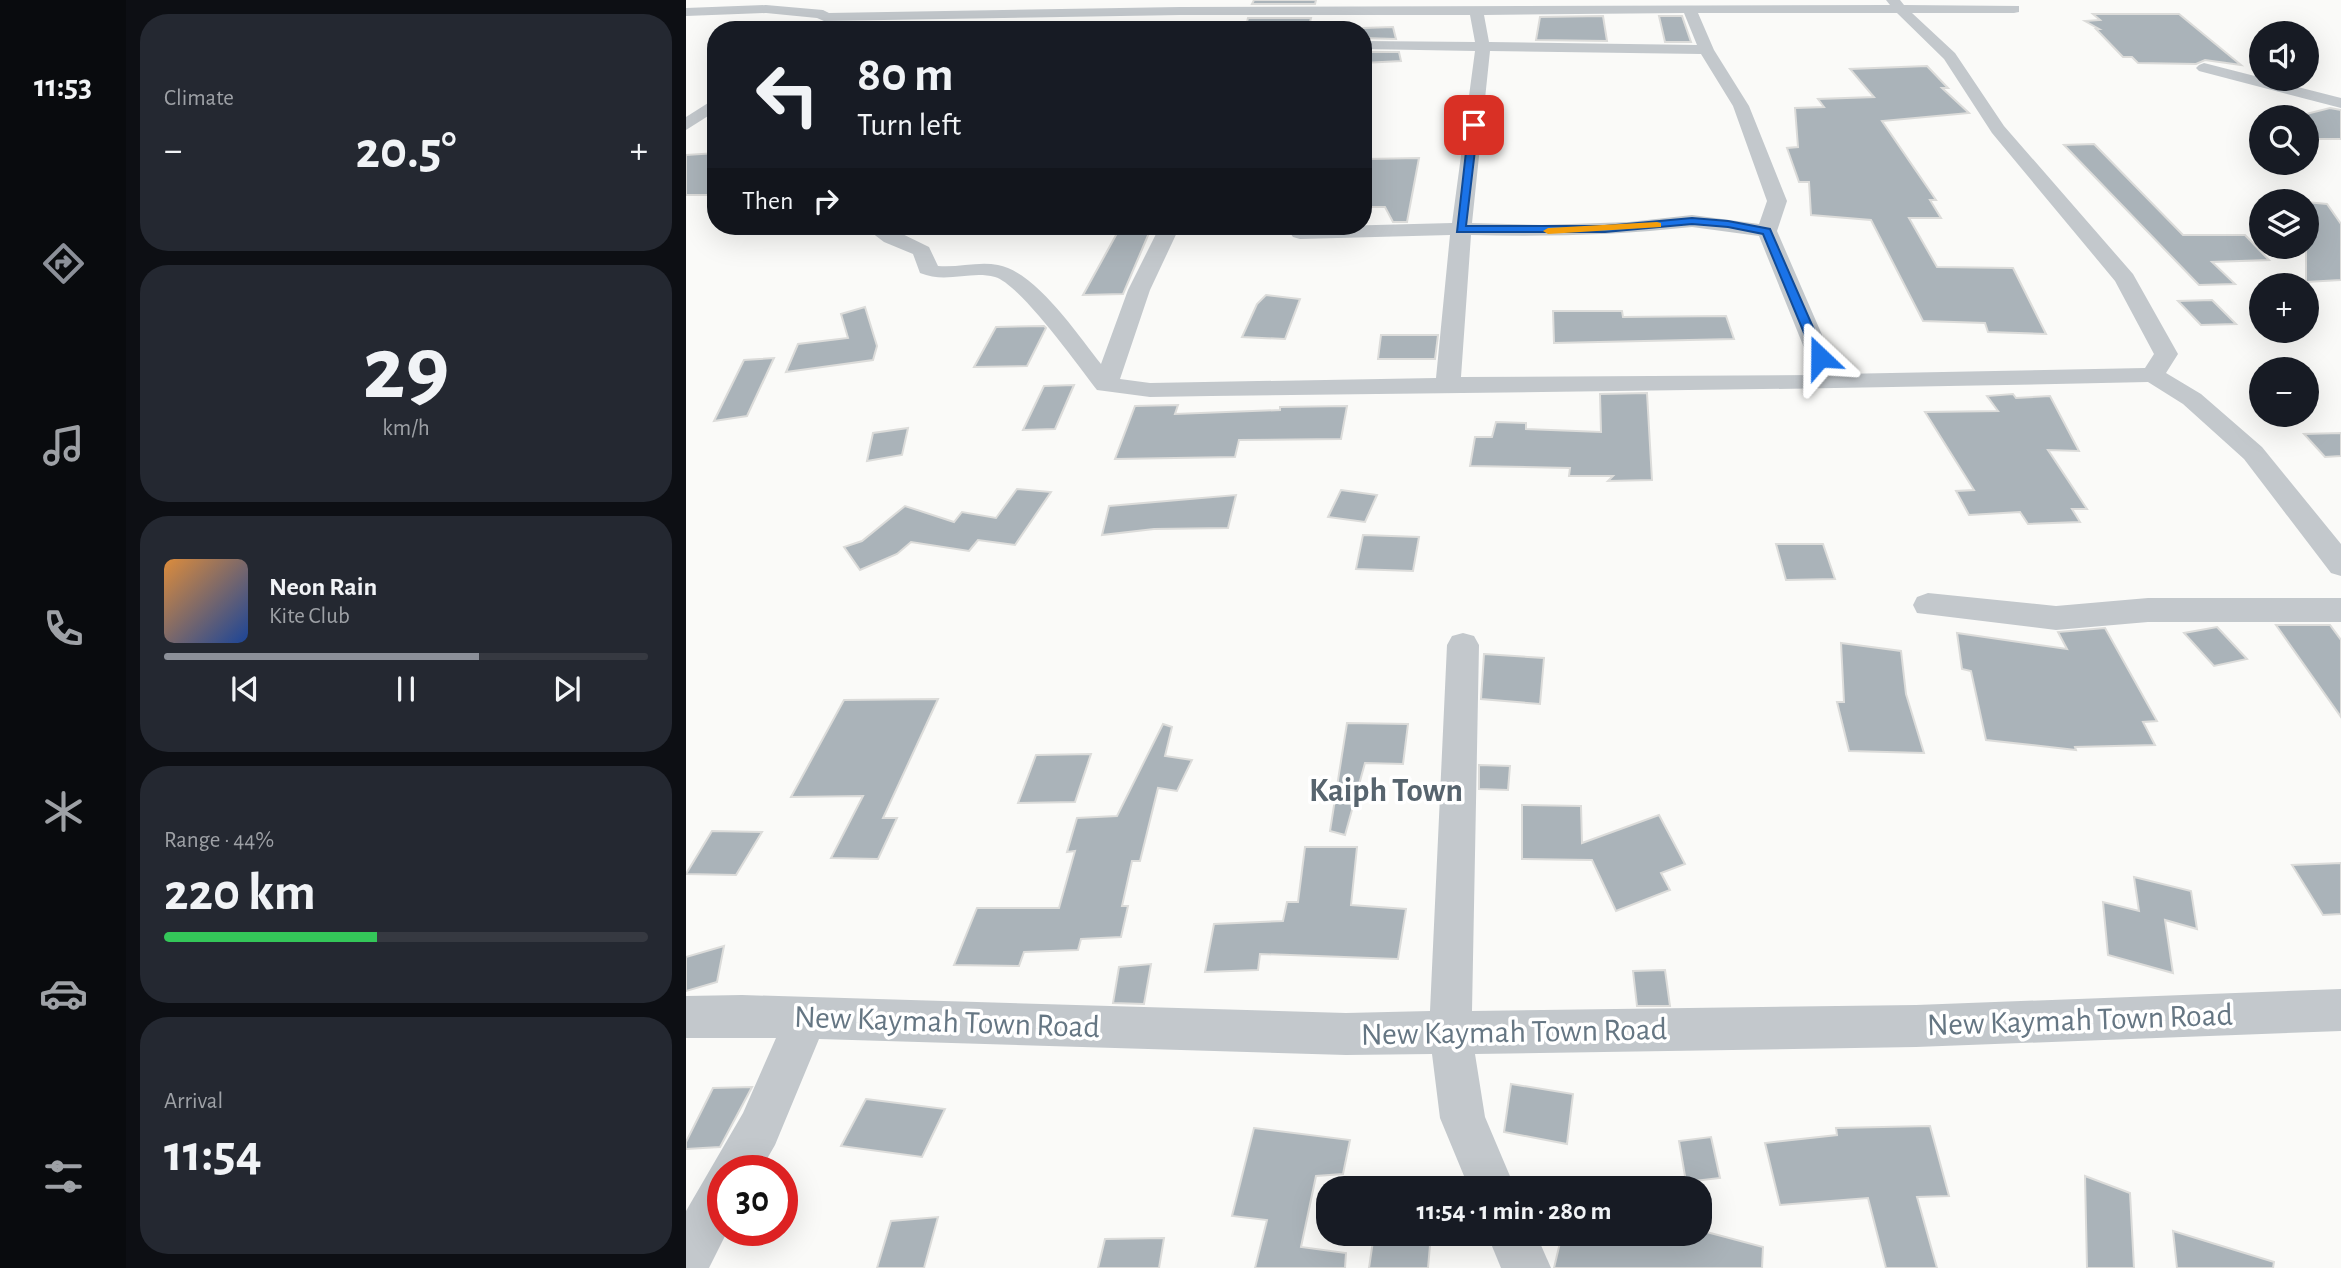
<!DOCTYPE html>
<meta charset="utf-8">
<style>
body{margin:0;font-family:"Alegreya Sans",sans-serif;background:#242831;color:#f1f3f6;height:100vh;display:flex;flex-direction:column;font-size:26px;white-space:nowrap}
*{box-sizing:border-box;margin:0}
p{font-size:23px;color:#9ea1a6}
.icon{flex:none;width:38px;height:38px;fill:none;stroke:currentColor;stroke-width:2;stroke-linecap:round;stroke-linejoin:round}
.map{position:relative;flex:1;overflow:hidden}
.sheet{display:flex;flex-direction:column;gap:14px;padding:14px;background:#0d0f14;width:560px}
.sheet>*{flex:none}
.guide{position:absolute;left:21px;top:21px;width:665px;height:214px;border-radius:28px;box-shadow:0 7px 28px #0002;background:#171b24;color:#f1f3f6;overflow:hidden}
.buttons{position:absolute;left:1563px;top:21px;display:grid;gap:14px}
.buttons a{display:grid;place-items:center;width:70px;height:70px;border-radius:50%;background:#171b24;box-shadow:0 7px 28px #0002;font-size:35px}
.speed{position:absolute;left:21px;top:1155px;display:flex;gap:14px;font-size:35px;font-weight:700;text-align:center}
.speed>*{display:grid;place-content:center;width:91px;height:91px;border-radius:50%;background:#171b24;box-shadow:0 7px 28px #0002;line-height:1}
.speed .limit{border:10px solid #d22;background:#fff;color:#111}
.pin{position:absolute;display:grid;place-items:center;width:60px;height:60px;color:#fff;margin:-30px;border-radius:14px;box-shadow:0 4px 10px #0006}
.me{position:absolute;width:77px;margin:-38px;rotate:337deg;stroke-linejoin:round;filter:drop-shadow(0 0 5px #0008)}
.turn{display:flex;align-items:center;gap:24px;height:147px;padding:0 35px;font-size:32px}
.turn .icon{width:91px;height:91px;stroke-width:2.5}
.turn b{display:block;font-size:49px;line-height:60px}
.then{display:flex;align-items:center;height:66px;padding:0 35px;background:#0003;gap:14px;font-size:26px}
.big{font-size:52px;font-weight:700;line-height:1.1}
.sheet .tile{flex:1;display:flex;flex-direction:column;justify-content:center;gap:10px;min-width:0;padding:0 24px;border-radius:28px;background:#242831}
.sheet .dial{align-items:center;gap:0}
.dial b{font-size:91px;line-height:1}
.song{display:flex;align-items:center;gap:21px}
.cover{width:84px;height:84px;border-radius:10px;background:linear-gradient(135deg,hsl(30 70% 55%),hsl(220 70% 35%))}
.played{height:7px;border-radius:4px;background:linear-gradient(90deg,#8c9099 65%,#363941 65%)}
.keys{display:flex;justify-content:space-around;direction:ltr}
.heat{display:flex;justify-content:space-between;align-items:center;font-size:38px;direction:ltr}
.charge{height:10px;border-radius:5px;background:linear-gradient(90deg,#34c759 44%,#363941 0)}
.trip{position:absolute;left:630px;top:1176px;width:396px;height:70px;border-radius:28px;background:#171b24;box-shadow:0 7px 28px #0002;font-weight:700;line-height:70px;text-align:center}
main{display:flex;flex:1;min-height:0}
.tabs{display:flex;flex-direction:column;width:126px;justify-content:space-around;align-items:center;background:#090b0e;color:#9ea1a6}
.tabs .icon{width:49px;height:49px}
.tabs .current{color:#8c9099}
.tabs b{font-size:32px;color:#f1f3f6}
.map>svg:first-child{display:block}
</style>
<main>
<nav class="tabs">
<b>11:53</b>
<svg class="icon current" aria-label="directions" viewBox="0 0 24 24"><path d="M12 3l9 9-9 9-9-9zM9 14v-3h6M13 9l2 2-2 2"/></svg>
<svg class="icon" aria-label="music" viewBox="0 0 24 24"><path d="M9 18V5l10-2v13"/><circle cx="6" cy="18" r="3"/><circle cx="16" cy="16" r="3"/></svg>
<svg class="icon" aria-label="phone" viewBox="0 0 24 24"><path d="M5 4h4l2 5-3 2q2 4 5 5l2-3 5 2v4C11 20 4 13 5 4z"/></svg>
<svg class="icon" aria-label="climate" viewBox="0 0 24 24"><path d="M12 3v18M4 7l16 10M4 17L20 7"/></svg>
<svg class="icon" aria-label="car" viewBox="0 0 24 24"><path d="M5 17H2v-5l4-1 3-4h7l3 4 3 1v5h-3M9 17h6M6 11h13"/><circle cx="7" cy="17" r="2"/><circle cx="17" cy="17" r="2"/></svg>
<svg class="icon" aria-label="filters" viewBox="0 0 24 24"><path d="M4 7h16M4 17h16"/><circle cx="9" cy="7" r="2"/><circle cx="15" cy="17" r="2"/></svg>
</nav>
<section class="sheet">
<div class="tile"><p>Climate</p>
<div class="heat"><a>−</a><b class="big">20.5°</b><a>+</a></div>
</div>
<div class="tile dial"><b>29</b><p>km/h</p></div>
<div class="tile">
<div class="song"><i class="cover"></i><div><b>Neon Rain</b><p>Kite Club</p></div></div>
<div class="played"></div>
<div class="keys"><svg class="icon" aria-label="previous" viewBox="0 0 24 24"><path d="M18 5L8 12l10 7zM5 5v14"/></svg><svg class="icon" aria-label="pause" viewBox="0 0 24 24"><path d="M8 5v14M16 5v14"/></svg><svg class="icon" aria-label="next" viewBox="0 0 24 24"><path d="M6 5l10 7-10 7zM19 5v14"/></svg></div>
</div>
<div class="tile"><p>Range · 44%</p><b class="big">220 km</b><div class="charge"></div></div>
<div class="tile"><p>Arrival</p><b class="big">11:54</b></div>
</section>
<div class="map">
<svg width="1655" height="1268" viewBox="0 0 1655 1268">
<rect width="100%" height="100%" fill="#fafaf8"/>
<!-- building -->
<g fill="#aab3b9" stroke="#dcdcda" stroke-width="2">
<path d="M568,0H630L629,4H566Z"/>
<path d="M1407,14H1493L1555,65L1519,60L1510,64L1452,63L1446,57H1437L1410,29H1413L1399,21L1414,20Z"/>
<path d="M917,16L921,41L850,40L854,17Z"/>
<path d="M973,16H996L1005,42H979Z"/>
<path d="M562,18H625L622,30H559Z"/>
<path d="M707,27L710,39L677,38V28Z"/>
<path d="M677,52H713L715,61L677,63Z"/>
<path d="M1241,66L1262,88H1256L1283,113L1196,121L1250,200H1244L1255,218H1223L1251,267L1327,268L1360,334L1302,332L1299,323L1237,321L1185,220L1125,215L1123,182H1113L1101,148L1112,147L1109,108L1138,107L1132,99L1188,97L1164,69Z"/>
<path d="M1644,108L1655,110V139H1620V114Z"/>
<path d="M1408,144L1497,235H1559L1583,260L1526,262L1549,284L1513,285L1378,145Z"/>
<path d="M30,153V195H0V155Z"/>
<path d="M733,158L721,222H707L699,207H677L680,159Z"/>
<path d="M1620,202L1641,204L1655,224V280L1620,282Z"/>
<path d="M435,226H466L437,294L397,295Z"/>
<path d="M580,295L614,299L599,339L556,337L571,304Z"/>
<path d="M1526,300L1550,324L1515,325L1492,301Z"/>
<path d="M179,307L191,346L187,360L100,372L112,344L162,338L155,314Z"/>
<path d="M867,311H936L937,317L1040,316L1048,339L868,343Z"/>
<path d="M358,326L360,328L341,366L288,367L310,327Z"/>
<path d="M695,335H752L749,359H692Z"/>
<path d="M88,358L61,416L28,421L58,360Z"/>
<path d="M388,385L369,429L337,430L358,386Z"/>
<path d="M961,393L966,480L922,481L927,476H883L884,468L784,466L789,437H806L810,422L840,423V429L915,432L914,394Z"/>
<path d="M1327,394L1330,398L1364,396L1393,451L1362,450L1401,509H1386L1394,522L1342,524L1334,512L1283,515L1270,491L1288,490L1239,412L1312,411L1301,396Z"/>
<path d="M492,405L489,414L594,410V407L661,406L655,439L553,440L549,457L429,459L449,406Z"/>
<path d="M222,428L216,455L181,461L187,433Z"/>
<path d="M1655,433V456L1639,457L1618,434Z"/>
<path d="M331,489L365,492L329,545L292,540L283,551L225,542L211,554L174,570L158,547L176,541L219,506L268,522L276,512L310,518Z"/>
<path d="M655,490L691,495L679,522L642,517Z"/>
<path d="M550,495L542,528L468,529L416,535L423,506Z"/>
<path d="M677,535L733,537L727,571L670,569Z"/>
<path d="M1090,544H1137L1149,579L1100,580Z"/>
<path d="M1590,625H1644L1655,640V717Z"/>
<path d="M1531,627L1561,659L1528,666L1498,633Z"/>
<path d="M1419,628L1471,721L1457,722L1469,745L1389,747L1390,750L1300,740L1285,671L1276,669L1271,633L1381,649L1372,632Z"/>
<path d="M1155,643L1215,651L1220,694L1238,753L1163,751L1151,702H1158Z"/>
<path d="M798,654L858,658L854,704L795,699Z"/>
<path d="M252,699L197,818H211L192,859L145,858L177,796L105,797L158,700Z"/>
<path d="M661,723L722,724L717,764L679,763L659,835L644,831Z"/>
<path d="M477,724L486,727L479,756L506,760L491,791L472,788L454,861H446L436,906H442L435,937L395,939L392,950L338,952L333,966L268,965L291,908H373L389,851L381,852L391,818L431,816Z"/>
<path d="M405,754L389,802L332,803L350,755Z"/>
<path d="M793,765L824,766L822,790L793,789Z"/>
<path d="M836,805L895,806L896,843L973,815L999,864L975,873L984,890L930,911L906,860L836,859Z"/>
<path d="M26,831L76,832L50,875L0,874Z"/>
<path d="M619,847H671L665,905L720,909L712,959L574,954L572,970L519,972L528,924L597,921L601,902H612Z"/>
<path d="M1655,863V914L1637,915L1606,865Z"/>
<path d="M1448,877L1505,891L1511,929L1479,920L1487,973L1422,955L1417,902L1453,911Z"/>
<path d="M38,946L31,982L0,991V957Z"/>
<path d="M465,964L458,1004L427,1003L433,967Z"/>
<path d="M979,970L984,1006H951L947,971Z"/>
<path d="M825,1084L887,1094L881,1144L818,1132Z"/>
<path d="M66,1087L34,1147L0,1149V1142L27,1088Z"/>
<path d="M180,1099L259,1109L236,1157L155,1146Z"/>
<path d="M1244,1126L1263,1196L1231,1197L1251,1268H1200L1182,1198L1094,1205L1079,1143L1151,1135L1150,1128Z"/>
<path d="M568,1128L664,1140L657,1174L630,1176L615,1247L660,1253L659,1268H569L581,1220L546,1216Z"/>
<path d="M1025,1137L1034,1178L1000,1182L993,1141Z"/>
<path d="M1399,1176L1444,1193L1448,1268H1401Z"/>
<path d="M252,1217L238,1268H191L205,1221Z"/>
<path d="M1013,1230L1077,1247L1076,1268H868L876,1234H1013Z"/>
<path d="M1487,1231L1588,1262L1587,1268H1491Z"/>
<path d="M688,1234H745L742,1268H683Z"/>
<path d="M478,1238L473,1268H412L419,1239Z"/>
</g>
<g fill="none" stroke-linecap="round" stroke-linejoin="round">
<!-- street -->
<g fill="#c3c8cc" fill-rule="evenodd">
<path d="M1200,0H1214L1218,5L1333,6V12L1328,13H1226L1269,53L1318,126L1447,274L1492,354L1480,373L1515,394L1576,447L1655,544V576L1645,573L1558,459L1497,404L1462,382C1129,390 797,392 464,397L411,390C393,367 334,284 309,277C284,270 261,284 234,273L227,254L198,242L177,226H200L243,247L252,266C272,268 292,261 312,265C350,272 391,334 415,364L442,290L474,226H494L464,290L434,379L464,383L750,378L764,235L614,239L607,237L604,233L607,229L614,227L766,223L789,51L677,49V41L789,42L784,15H494L138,21L131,18L80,13L0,16V8L80,5L137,10L143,13L494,7L1204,5ZM998,13L1011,45L803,42L798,15ZM1012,13H1211L1258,59L1306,133L1429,281L1468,354L1459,368L1153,374L1091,231L1101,201L1063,106L1028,50ZM804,51L1015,54L1047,106L1081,201L1073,224L1006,215L943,222L856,225L786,223ZM1006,227L1073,236L1129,375L775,377L785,235C859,237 932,235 1006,227Z"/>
<path d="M1518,63L1655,98V108L1513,71L1510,68L1513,65Z"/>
<path d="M30,98V111L0,130V117Z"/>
<path d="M1242,593L1370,606L1462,598H1655V622H1462L1370,630L1231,613L1227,605L1231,597Z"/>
<path d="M777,633L788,636L793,645L786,1011L1230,1005L1655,989V1031L1230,1047L789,1054L799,1117L829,1188H783L754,1118L746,1054L660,1055L133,1039L89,1145L74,1171H37V1230H42L23,1268H0V1211L57,1113L90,1038H0V996L56,995L660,1013L744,1011L761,645L766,636Z"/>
<path d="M801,1234H850L865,1268H815Z"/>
</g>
</g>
<!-- route -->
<path fill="#1a73e8" stroke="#114b97" stroke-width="2" d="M788,122L792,125L780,226H919L1006,218L1042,221L1084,229L1140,357L1134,361L1128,357L1077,234L1042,227L1006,224L919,232H771L783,125Z"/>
<!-- slow -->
<path fill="#f59e0b" d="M971,222L975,223V227L862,234L857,231L862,228Z"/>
<g text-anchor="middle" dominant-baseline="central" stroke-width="7" stroke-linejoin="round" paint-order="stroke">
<!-- near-street labels -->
<g font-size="32" fill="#657683" stroke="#fff">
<text transform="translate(1394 1020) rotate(-2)">New Kaymah Town Road</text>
<text transform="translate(261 1022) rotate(2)">New Kaymah Town Road</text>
<text transform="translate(828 1032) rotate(-1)">New Kaymah Town Road</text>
</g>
<!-- district labels -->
<g font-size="33" font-weight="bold" fill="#57646e" stroke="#fff">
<text x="700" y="791">Kaiph Town</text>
</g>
</g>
</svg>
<div class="buttons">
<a><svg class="icon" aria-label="sound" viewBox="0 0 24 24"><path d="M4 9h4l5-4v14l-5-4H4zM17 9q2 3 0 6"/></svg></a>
<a><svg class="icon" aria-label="search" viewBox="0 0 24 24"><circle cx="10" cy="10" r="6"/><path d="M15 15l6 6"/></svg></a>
<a><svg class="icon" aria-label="layers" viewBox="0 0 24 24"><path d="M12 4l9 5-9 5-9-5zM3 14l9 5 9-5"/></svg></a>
<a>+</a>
<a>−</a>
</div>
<div class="speed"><div class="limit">30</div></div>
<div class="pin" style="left:788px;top:125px;background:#d93025"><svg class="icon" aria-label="arrive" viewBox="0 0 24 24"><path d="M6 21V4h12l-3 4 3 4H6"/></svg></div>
<svg class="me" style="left:1134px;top:357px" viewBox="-20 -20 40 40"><path d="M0-17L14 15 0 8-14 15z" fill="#1a73e8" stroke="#fff" stroke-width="4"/></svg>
<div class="trip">11:54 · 1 min · 280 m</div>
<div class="guide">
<div class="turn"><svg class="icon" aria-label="left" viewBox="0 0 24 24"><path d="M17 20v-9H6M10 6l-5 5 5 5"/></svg><div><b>80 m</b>Turn left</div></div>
<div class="then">Then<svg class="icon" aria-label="right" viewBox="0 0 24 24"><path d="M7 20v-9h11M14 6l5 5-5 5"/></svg></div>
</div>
</div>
</main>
